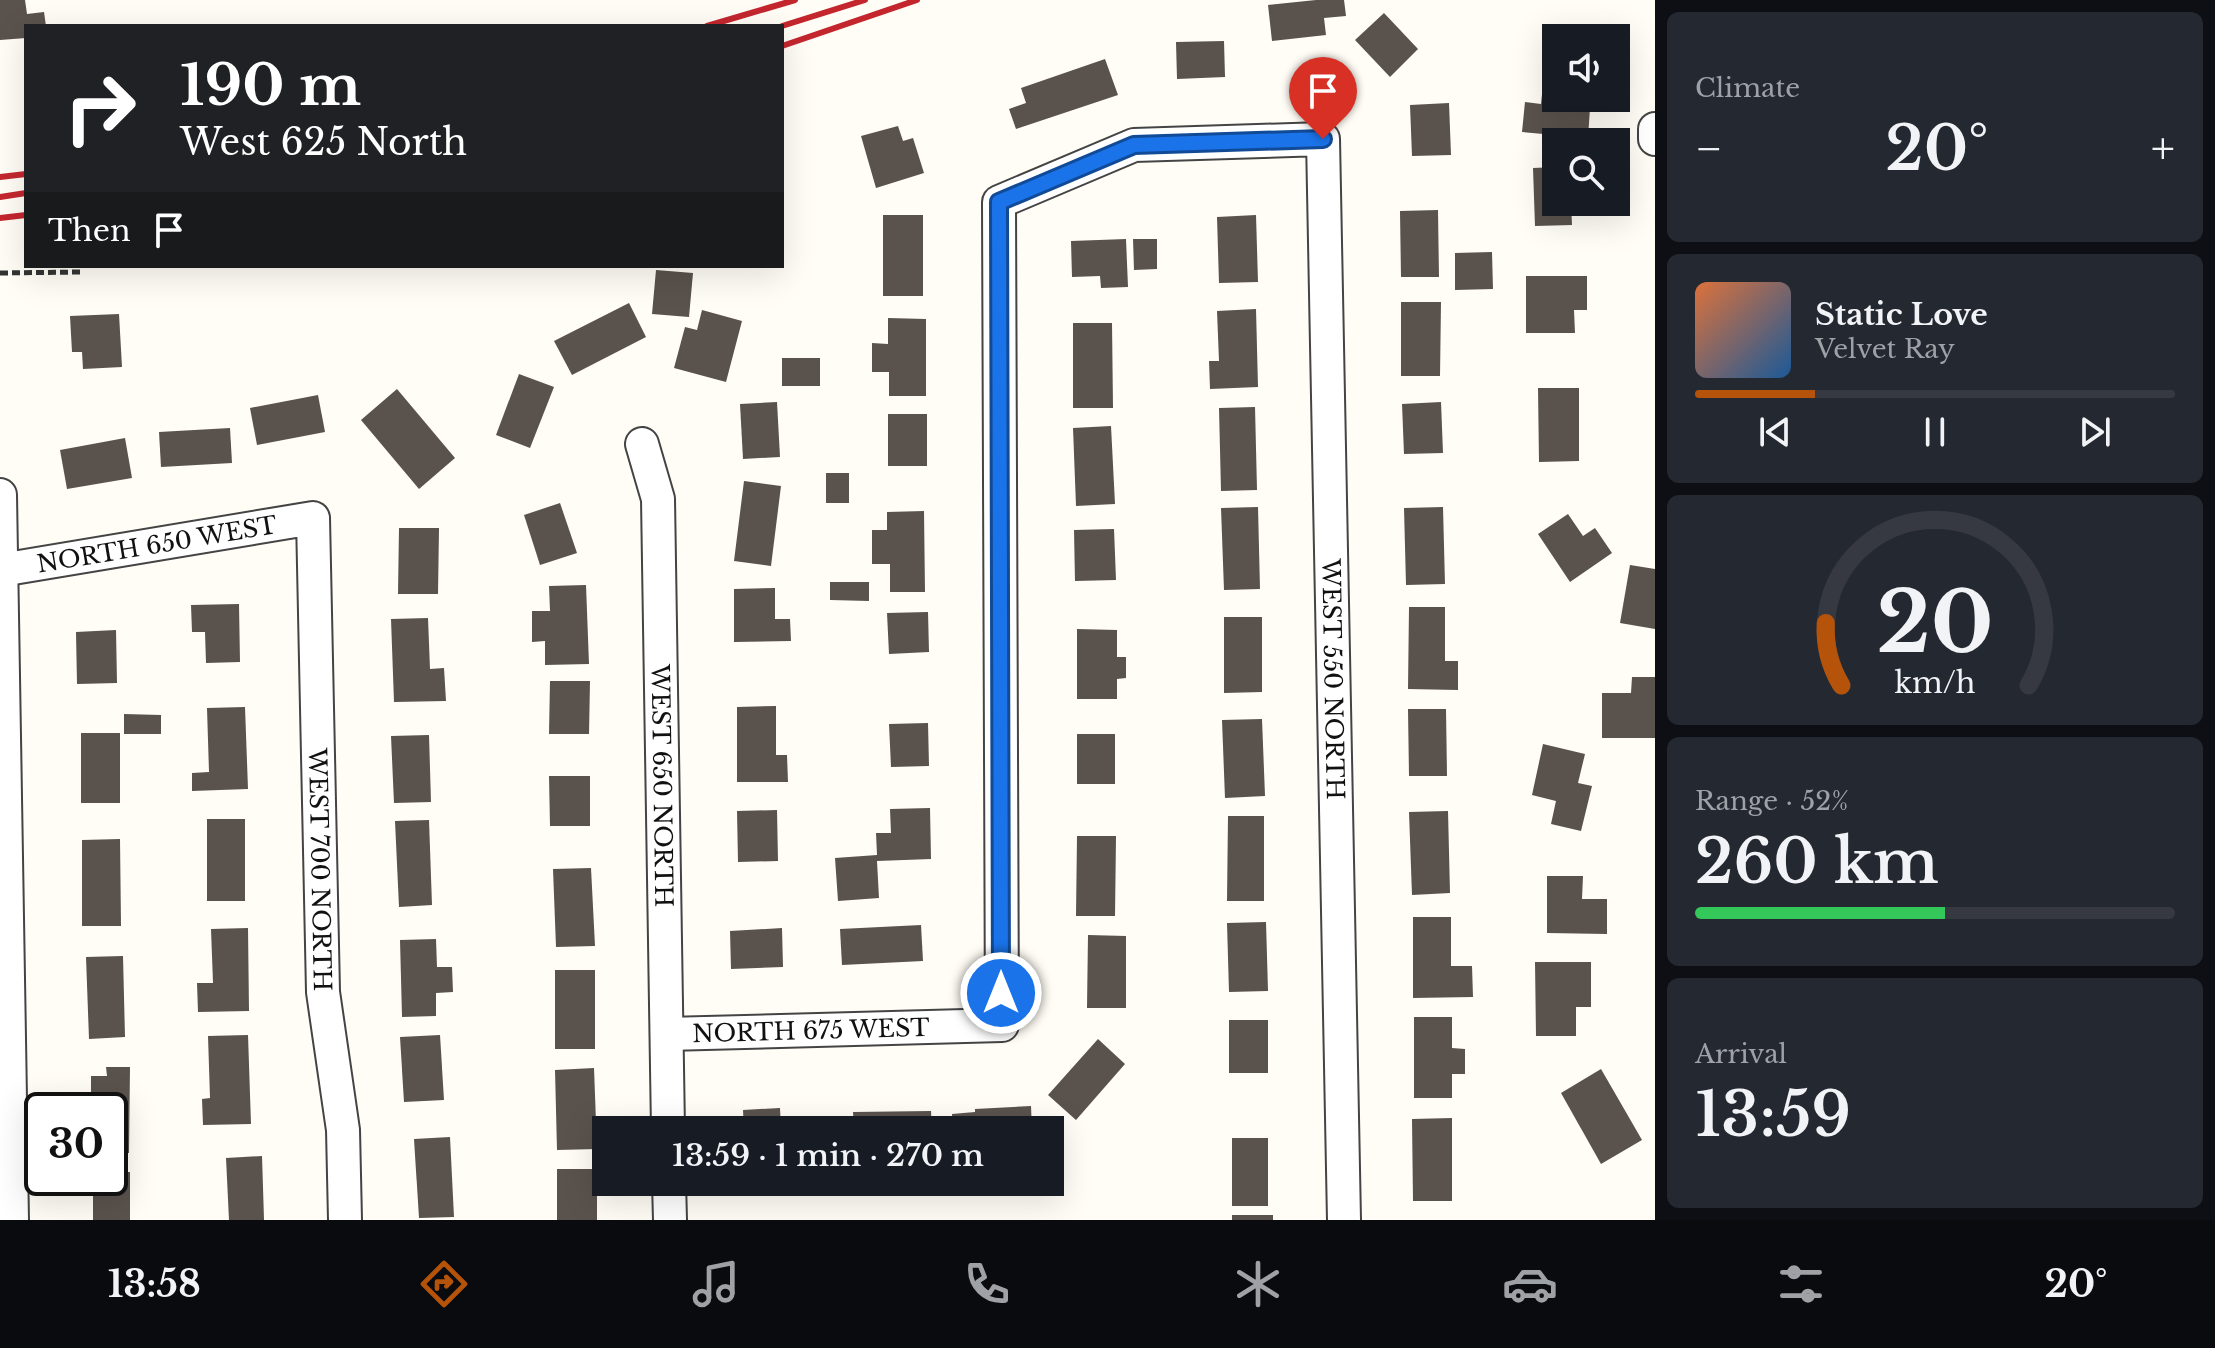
<!DOCTYPE html>
<meta charset="utf-8">
<style>
body{margin:0;font-family:"Libre Baskerville",serif;background:#242831;color:#f1f3f6;height:100vh;display:flex;flex-direction:column;font-size:30px;white-space:nowrap}
*{box-sizing:border-box;margin:0}
p{font-size:26px;color:#9ea1a6}
.icon{flex:none;width:44px;height:44px;fill:none;stroke:currentColor;stroke-width:2;stroke-linecap:round;stroke-linejoin:round}
.map{position:relative;flex:1;overflow:hidden}
.sheet{display:flex;flex-direction:column;gap:12px;padding:12px;background:#0d0f14;width:560px}
.sheet>*{flex:none}
.top-card{position:absolute;left:24px;top:24px;width:760px;height:244px;border-radius:0px;box-shadow:0 8px 32px #0002;background:#202124;color:#fff;overflow:hidden}
.tools{position:absolute;left:1542px;top:24px;display:grid;gap:16px}
.tools a{display:grid;place-items:center;width:88px;height:88px;border-radius:0px;background:#171b24;box-shadow:0 8px 32px #0002;font-size:40px}
.speed{position:absolute;left:24px;top:1092px;display:flex;gap:16px;font-size:40px;font-weight:700;text-align:center}
.speed>*{display:grid;place-content:center;width:104px;height:104px;border-radius:50%;background:#171b24;box-shadow:0 8px 32px #0002;line-height:1}
.speed .limit{border:4px solid #111;border-radius:12px;background:#fff;color:#111}
.pin{position:absolute;display:grid;place-items:center;width:68px;height:68px;color:#fff;margin:-82px -34px;border-radius:50% 50% 50% 0;rotate:-45deg;box-shadow:0 0 8px #0007}
.pin .icon{rotate:45deg}
.me{position:absolute;width:88px;margin:-44px;rotate:0deg;stroke-linejoin:round;filter:drop-shadow(0 0 6px #0008)}
.turn{display:flex;align-items:center;gap:28px;height:168px;padding:0 24px;font-size:36px}
.turn .icon{width:104px;height:104px;stroke-width:2.5}
.turn b{display:block;font-size:56px;line-height:68px}
.then{display:flex;align-items:center;height:76px;padding:0 24px;background:#0003;gap:16px;font-size:30px}
.big{font-size:60px;font-weight:600;line-height:1.1}
.sheet .widget{flex:1;display:flex;flex-direction:column;justify-content:center;gap:12px;min-width:0;padding:0 28px;border-radius:12px;background:#242831}
.sheet .dial{align-items:center;gap:0}
.dial svg{height:208px;overflow:visible;fill:none;stroke:#363941;stroke-width:7;stroke-linecap:round;text-anchor:middle}
.dial text{fill:#f1f3f6;stroke:none}
.song{display:flex;align-items:center;gap:24px}
.cover{width:96px;height:96px;border-radius:12px;background:linear-gradient(135deg,hsl(20 70% 55%),hsl(210 70% 35%))}
.played{height:8px;border-radius:4px;background:linear-gradient(90deg,#b45309 25%,#363941 25%)}
.keys{display:flex;justify-content:space-around;direction:ltr}
.heat{display:flex;justify-content:space-between;align-items:center;font-size:44px;direction:ltr}
.charge{height:12px;border-radius:6px;background:linear-gradient(90deg,#34c759 52%,#363941 0)}
.trip{position:absolute;left:592px;top:1116px;width:472px;height:80px;border-radius:0px;background:#171b24;box-shadow:0 8px 32px #0002;font-weight:600;line-height:80px;text-align:center}
.menu{display:flex;height:128px;justify-content:space-around;align-items:center;background:#090b0e;color:#9ea1a6}
.menu .icon{width:56px;height:56px}
.menu .current{color:#b45309}
.menu b{font-size:36px;color:#f1f3f6}
main{display:flex;flex:1;min-height:0}
.map>svg:first-child{display:block}
</style>
<main>
<div class="map">
<svg width="1655" height="1220" viewBox="0 0 1655 1220">
<rect width="100%" height="100%" fill="#fffdf5"/>
<!-- building -->
<g fill="#5a524d">
<path d="M0,0H25L27,14L44,12L46,26H26V38L0,40Z"/>
<path d="M1316,0H1344L1346,16L1324,18L1326,35L1272,41L1268,5Z"/>
<path d="M1384,13L1418,49L1390,77L1355,40Z"/>
<path d="M1224,41L1225,77L1177,79L1176,42Z"/>
<path d="M1105,59L1118,95L1016,129L1009,109L1026,103L1021,88Z"/>
<path d="M1544,75L1556,77V98H1579L1578,108H1590L1588,138L1522,132L1525,102L1541,104Z"/>
<path d="M1449,103L1451,155L1412,156L1410,105Z"/>
<path d="M898,126L903,141L913,138L924,173L876,188L861,136Z"/>
<path d="M1556,167V202H1571L1572,225L1535,226L1533,168Z"/>
<path d="M1438,210L1439,277H1401L1400,211Z"/>
<rect x="883" y="215" width="40" height="81"/>
<path d="M1256,215L1258,282L1219,283L1217,217Z"/>
<path d="M1126,239L1128,287L1101,288L1100,276L1072,277L1071,241Z"/>
<path d="M1133,239H1157V269L1134,270Z"/>
<path d="M1492,252L1493,289L1455,290V253Z"/>
<path d="M656,270L693,273L689,317L652,314Z"/>
<path d="M1526,276H1587V310H1574L1575,333H1526Z"/>
<path d="M1401,302H1441L1440,376H1401Z"/>
<path d="M629,303L646,337L572,375L554,341Z"/>
<path d="M1256,309L1258,387L1210,389L1209,361H1219L1217,311Z"/>
<path d="M702,310L742,321L726,382L674,368L685,327L697,330Z"/>
<path d="M119,314L122,367L83,369L82,352H72L70,316Z"/>
<path d="M888,318L926,319V396H889V372H872V343L888,344Z"/>
<path d="M1073,323H1112L1113,408H1073Z"/>
<rect x="782" y="358" width="38" height="28"/>
<path d="M519,374L554,387L530,448L496,435Z"/>
<path d="M1538,388H1579V461L1539,462Z"/>
<path d="M397,389L455,458L419,489L361,420Z"/>
<path d="M318,395L325,432L257,445L250,408Z"/>
<path d="M777,402L780,457L743,459L740,404Z"/>
<path d="M1441,402L1443,453L1404,454L1402,404Z"/>
<path d="M1255,407L1257,490L1221,491L1219,408Z"/>
<rect x="888" y="414" width="39" height="52"/>
<path d="M1111,426L1115,504L1076,506L1073,428Z"/>
<path d="M230,428L232,463L161,467L159,432Z"/>
<path d="M125,438L132,478L67,489L60,450Z"/>
<rect x="826" y="473" width="23" height="30"/>
<path d="M744,481L781,486L771,566L734,561Z"/>
<path d="M560,503L577,553L540,565L524,515Z"/>
<path d="M1258,507L1260,589L1224,590L1221,508Z"/>
<path d="M1443,507L1445,584L1406,585L1404,508Z"/>
<path d="M924,511L925,592H890V564H872V530H887V512Z"/>
<path d="M1568,514L1583,536L1595,528L1612,553L1570,582L1538,534Z"/>
<path d="M399,528H439L438,594H398Z"/>
<path d="M1114,529L1116,580L1075,581L1074,530Z"/>
<path d="M1630,565L1655,569V629L1620,623Z"/>
<path d="M830,582H869V601L830,600Z"/>
<path d="M586,585L589,664L545,665V641L532,642V611H550L549,586Z"/>
<path d="M775,588V619H790L791,641L734,642V589Z"/>
<path d="M239,604L240,662L206,663L205,632H192L191,605Z"/>
<path d="M1409,607H1445V661H1458V690L1408,689Z"/>
<path d="M928,612L929,652L889,654L887,613Z"/>
<path d="M1224,617H1262V692L1224,693Z"/>
<path d="M428,618L430,669L444,668L446,701L394,702L391,619Z"/>
<path d="M1077,629L1117,630V657H1126V678L1117,679V699H1077Z"/>
<path d="M116,630L117,683L77,684L76,632Z"/>
<path d="M1632,677H1655V738H1602V693H1631Z"/>
<path d="M550,681H590L589,734H549Z"/>
<path d="M776,706V755H787L788,782H737V707Z"/>
<path d="M245,707L248,789L192,791V773L209,772L207,708Z"/>
<path d="M1408,709H1446L1447,776H1409Z"/>
<path d="M124,714L161,715V734H124Z"/>
<path d="M1262,719L1265,796L1225,798L1222,720Z"/>
<path d="M928,723L929,766L891,767L889,724Z"/>
<rect x="81" y="733" width="39" height="70"/>
<rect x="1077" y="734" width="38" height="50"/>
<path d="M429,735L431,802L394,803L391,736Z"/>
<path d="M1543,744L1585,754L1578,783L1592,786L1581,831L1551,824L1556,801L1532,795Z"/>
<path d="M549,776H590V826H550Z"/>
<path d="M930,808L931,859L877,861L879,898L838,901L835,858L877,855L876,833H891L890,809Z"/>
<path d="M777,810L778,861L738,862L737,811Z"/>
<path d="M1448,811L1450,893L1412,895L1409,812Z"/>
<path d="M1228,816H1264V901H1227Z"/>
<rect x="207" y="819" width="38" height="82"/>
<path d="M429,820L432,905L399,907L395,821Z"/>
<path d="M1077,836H1116L1115,916H1076Z"/>
<path d="M120,839L121,926H82V840Z"/>
<path d="M591,868L595,946L556,947L553,869Z"/>
<path d="M1547,876H1583L1582,899H1607V934L1547,933Z"/>
<path d="M1413,917H1451V966H1472L1473,997L1413,998Z"/>
<path d="M1266,922L1268,991L1229,992L1227,923Z"/>
<path d="M921,925L923,961L842,965L840,929Z"/>
<path d="M248,928L249,1011L198,1012L197,983H213L211,929Z"/>
<path d="M782,928L783,967L731,969L730,931Z"/>
<path d="M1088,935L1126,936V1008H1087Z"/>
<path d="M436,939L437,967H452L453,992L436,993V1016L402,1017L400,940Z"/>
<path d="M123,956L125,1037L89,1039L86,957Z"/>
<path d="M1535,962H1591V1007H1576V1036H1536Z"/>
<rect x="555" y="970" width="40" height="79"/>
<path d="M1414,1017H1452V1048L1465,1049V1074H1452V1098H1414Z"/>
<rect x="1229" y="1020" width="39" height="53"/>
<path d="M248,1035L251,1124L203,1125L202,1099L210,1098L208,1036Z"/>
<path d="M440,1035L444,1100L404,1102L400,1037Z"/>
<path d="M1098,1039L1125,1064L1076,1120L1048,1095Z"/>
<path d="M106,1067H130L129,1153H110V1110H91V1076H107Z"/>
<path d="M594,1068L597,1149L557,1150L555,1070Z"/>
<path d="M1601,1069L1642,1140L1601,1164L1561,1093Z"/>
<path d="M1031,1106L1032,1130H953L952,1114L975,1112V1109Z"/>
<path d="M780,1108L781,1130H744L743,1110Z"/>
<path d="M931,1111L932,1130H854L853,1112Z"/>
<path d="M1452,1118V1201H1413L1412,1119Z"/>
<path d="M450,1137L454,1217L419,1218L414,1139Z"/>
<rect x="1232" y="1138" width="36" height="68"/>
<path d="M262,1156L264,1220H229L226,1158Z"/>
<rect x="557" y="1169" width="40" height="51"/>
<path d="M110,1172H130V1220H93V1178H110Z"/>
<path d="M746,1182H783V1187L746,1189Z"/>
<rect x="1232" y="1215" width="41" height="5"/>
</g>
<g fill="none" stroke-linecap="round" stroke-linejoin="round">
<!-- street casing -->
<g stroke="#444" stroke-width="36">
<g id="street">
<path d="M1655,129V139"/>
<path id="s1" d="M642,444L658,499L668,1130"/>
<path d="M0,495L12,1220"/>
<path id="s2" d="M1,570L313,518L323,992L343,1130L345,1220"/>
<path id="s3" d="M667,1034L1002,1025L999,202L1134,145L1323,139L1344,1220"/>
<path d="M669,1182L670,1220"/>
</g>
</g>
<!-- path -->
<path stroke="#333" stroke-width="5" stroke-dasharray="8 4" stroke-linecap="butt" d="M0,273L81,272"/>
<!-- street -->
<use href="#street" stroke="#fff" stroke-width="32"/>
<!-- rail -->
<g stroke="#c4262e" stroke-width="6">
<path d="M707,26L795,0"/>
<path d="M782,26L865,0"/>
<path d="M782,46L917,0"/>
<path d="M0,177L26,174"/>
<path d="M0,197L26,193"/>
<path d="M0,218L26,215"/>
</g>
</g>
<g fill="none" stroke-linecap="round" stroke-linejoin="round">
<!-- route casing -->
<g stroke="#114b97" stroke-width="20">
<path id="route" d="M1001,993L999,202L1134,145L1323,139"/>
</g>
<!-- route -->
<use href="#route" stroke="#1a73e8" stroke-width="14"/>
</g>
<g text-anchor="middle" dominant-baseline="central" stroke-width="8" stroke-linejoin="round" paint-order="stroke">
<!-- street labels -->
<g font-size="24" fill="#111" stroke="#fff">
<text stroke="none"><textPath href="#s2" startOffset="158">NORTH 650 WEST</textPath></text>
<text stroke="none"><textPath href="#s3" startOffset="2034">WEST 550 NORTH</textPath></text>
<text stroke="none"><textPath href="#s1" startOffset="344">WEST 650 NORTH</textPath></text>
<text stroke="none"><textPath href="#s2" startOffset="668">WEST 700 NORTH</textPath></text>
<text stroke="none"><textPath href="#s3" startOffset="144">NORTH 675 WEST</textPath></text>
</g>
</g>
</svg>
<div class="tools">
<a><svg class="icon" aria-label="sound" viewBox="0 0 24 24"><path d="M4 9h4l5-4v14l-5-4H4zM17 9q2 3 0 6"/></svg></a>
<a><svg class="icon" aria-label="search" viewBox="0 0 24 24"><circle cx="10" cy="10" r="6"/><path d="M15 15l6 6"/></svg></a>
</div>
<div class="speed"><div class="limit">30</div></div>
<div class="pin" style="left:1323px;top:139px;background:#d93025"><svg class="icon" aria-label="arrive" viewBox="0 0 24 24"><path d="M6 21V4h12l-3 4 3 4H6"/></svg></div>
<svg class="me" style="left:1001px;top:993px" viewBox="-20 -20 40 40"><circle r="17" fill="#1a73e8" stroke="#fff" stroke-width="3"/><path d="M0-11L8 9 0 5-8 9z" fill="#fff"/></svg>
<div class="trip">13:59 · 1 min · 270 m</div>
<div class="top-card">
<div class="turn"><svg class="icon" aria-label="right" viewBox="0 0 24 24"><path d="M7 20v-9h11M14 6l5 5-5 5"/></svg><div><b>190 m</b>West 625 North</div></div>
<div class="then">Then<svg class="icon" aria-label="arrive" viewBox="0 0 24 24"><path d="M6 21V4h12l-3 4 3 4H6"/></svg></div>
</div>
</div>
<section class="sheet">
<div class="widget"><p>Climate</p>
<div class="heat"><a>−</a><b class="big">20°</b><a>+</a></div>
</div>
<div class="widget">
<div class="song"><i class="cover"></i><div><b>Static Love</b><p>Velvet Ray</p></div></div>
<div class="played"></div>
<div class="keys"><svg class="icon" aria-label="previous" viewBox="0 0 24 24"><path d="M18 5L8 12l10 7zM5 5v14"/></svg><svg class="icon" aria-label="pause" viewBox="0 0 24 24"><path d="M8 5v14M16 5v14"/></svg><svg class="icon" aria-label="next" viewBox="0 0 24 24"><path d="M6 5l10 7-10 7zM19 5v14"/></svg></div>
</div>
<div class="widget dial"><svg viewBox="0 0 100 80">
<path d="M14 69A42 42 0 1 1 86 69"/>
<path d="M14 69A42 42 0 0 1 8 45" stroke="#b45309"/>
<text x="50" y="56" font-size="32" font-weight="700">20</text>
<text x="50" y="72" font-size="11">km/h</text>
</svg></div>
<div class="widget"><p>Range · 52%</p><b class="big">260 km</b><div class="charge"></div></div>
<div class="widget"><p>Arrival</p><b class="big">13:59</b></div>
</section>
</main>
<nav class="menu">
<b>13:58</b>
<svg class="icon current" aria-label="directions" viewBox="0 0 24 24"><path d="M12 3l9 9-9 9-9-9zM9 14v-3h6M13 9l2 2-2 2"/></svg>
<svg class="icon" aria-label="music" viewBox="0 0 24 24"><path d="M9 18V5l10-2v13"/><circle cx="6" cy="18" r="3"/><circle cx="16" cy="16" r="3"/></svg>
<svg class="icon" aria-label="phone" viewBox="0 0 24 24"><path d="M5 4h4l2 5-3 2q2 4 5 5l2-3 5 2v4C11 20 4 13 5 4z"/></svg>
<svg class="icon" aria-label="climate" viewBox="0 0 24 24"><path d="M12 3v18M4 7l16 10M4 17L20 7"/></svg>
<svg class="icon" aria-label="car" viewBox="0 0 24 24"><path d="M5 17H2v-5l4-1 3-4h7l3 4 3 1v5h-3M9 17h6M6 11h13"/><circle cx="7" cy="17" r="2"/><circle cx="17" cy="17" r="2"/></svg>
<svg class="icon" aria-label="filters" viewBox="0 0 24 24"><path d="M4 7h16M4 17h16"/><circle cx="9" cy="7" r="2"/><circle cx="15" cy="17" r="2"/></svg>
<b>20°</b>
</nav>
